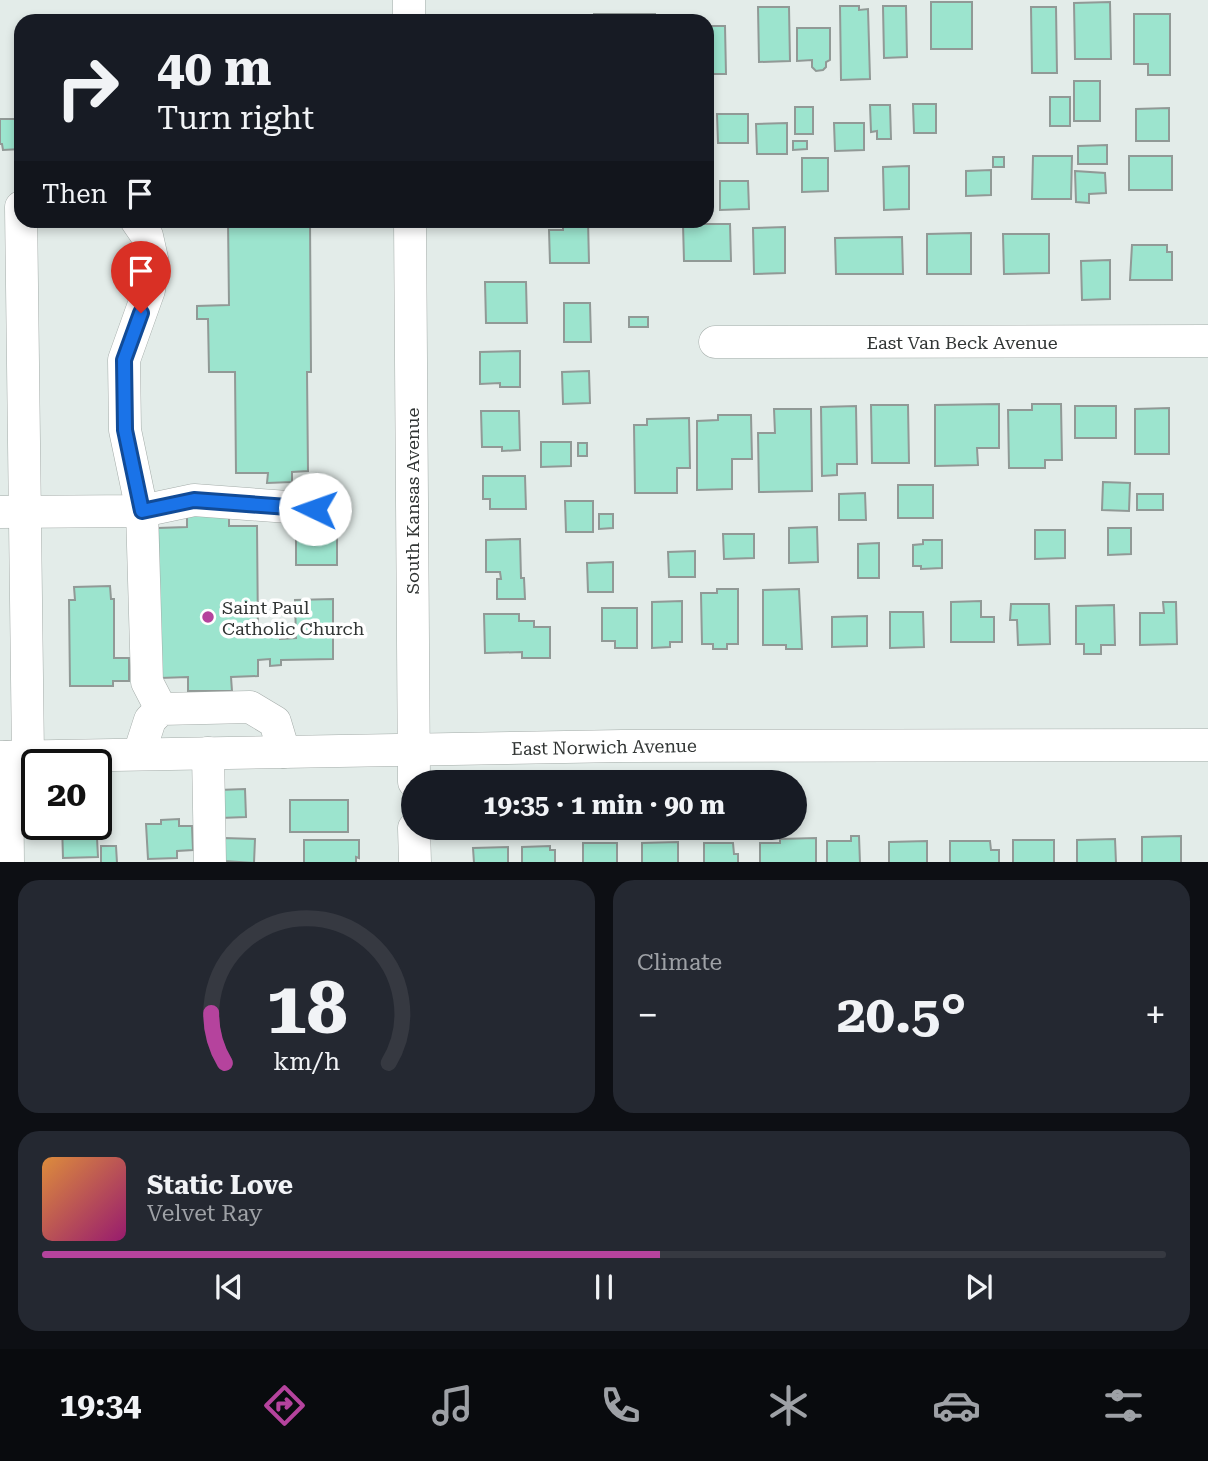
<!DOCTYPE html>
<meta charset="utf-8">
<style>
body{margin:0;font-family:"Roboto Serif",serif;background:#242831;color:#f1f3f6;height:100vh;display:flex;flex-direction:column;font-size:26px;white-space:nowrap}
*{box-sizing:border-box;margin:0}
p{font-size:23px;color:#9ea1a6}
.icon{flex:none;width:38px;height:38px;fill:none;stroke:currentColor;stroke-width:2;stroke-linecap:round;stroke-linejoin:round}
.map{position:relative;height:862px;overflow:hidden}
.panel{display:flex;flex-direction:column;gap:18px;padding:18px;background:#0d0f14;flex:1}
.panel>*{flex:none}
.guide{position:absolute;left:14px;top:14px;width:700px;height:214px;border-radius:21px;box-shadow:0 4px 10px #0003;background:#171b24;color:#f1f3f6;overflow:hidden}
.speed{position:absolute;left:21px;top:749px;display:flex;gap:14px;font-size:35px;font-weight:700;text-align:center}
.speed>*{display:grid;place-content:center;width:91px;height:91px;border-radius:50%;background:#171b24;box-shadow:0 4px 10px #0003;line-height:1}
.speed .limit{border:4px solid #111;border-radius:10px;background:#fff;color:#111}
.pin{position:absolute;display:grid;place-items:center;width:60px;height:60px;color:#fff;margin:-72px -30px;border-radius:50% 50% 50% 0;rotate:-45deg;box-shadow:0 0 7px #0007}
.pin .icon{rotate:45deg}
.me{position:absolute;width:77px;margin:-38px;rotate:273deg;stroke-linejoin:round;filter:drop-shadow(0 0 5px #0008)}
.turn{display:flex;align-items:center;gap:24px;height:147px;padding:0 28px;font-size:32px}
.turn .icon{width:91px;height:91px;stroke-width:2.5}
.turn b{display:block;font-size:49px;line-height:60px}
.then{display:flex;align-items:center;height:66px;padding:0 28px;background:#0003;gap:14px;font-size:26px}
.big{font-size:52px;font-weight:700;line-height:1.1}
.panel .tile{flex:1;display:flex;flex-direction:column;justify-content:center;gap:10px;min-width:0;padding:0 24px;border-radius:21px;background:#242831}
.panel .dial{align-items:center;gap:0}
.dial svg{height:182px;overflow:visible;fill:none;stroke:#363941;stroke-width:7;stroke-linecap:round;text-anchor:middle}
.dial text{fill:#f1f3f6;stroke:none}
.song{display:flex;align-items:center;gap:21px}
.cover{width:84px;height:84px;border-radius:10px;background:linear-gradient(135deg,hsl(30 70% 55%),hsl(320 70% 35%))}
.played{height:7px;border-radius:4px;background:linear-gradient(90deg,#b5439d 55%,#363941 55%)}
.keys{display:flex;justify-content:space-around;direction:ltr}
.heat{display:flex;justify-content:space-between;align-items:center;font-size:38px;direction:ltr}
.panel .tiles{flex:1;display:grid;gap:18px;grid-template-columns:1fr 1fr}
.tile:last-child{grid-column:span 2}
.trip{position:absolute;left:401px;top:770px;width:406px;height:70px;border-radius:35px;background:#171b24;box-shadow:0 4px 10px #0003;font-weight:700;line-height:70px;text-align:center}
.tab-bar{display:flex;height:112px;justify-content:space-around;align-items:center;background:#090b0e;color:#9ea1a6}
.tab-bar .icon{width:49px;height:49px}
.tab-bar .on{color:#b5439d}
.tab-bar b{font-size:32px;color:#f1f3f6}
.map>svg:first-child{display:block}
</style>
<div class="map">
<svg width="1208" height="863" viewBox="0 0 1208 863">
<rect width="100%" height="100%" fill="#e3ece9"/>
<!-- building -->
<g fill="#9ce4ce" stroke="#919996" stroke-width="2">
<rect x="931" y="2" width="41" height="47"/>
<path d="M1110,2L1111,59H1075L1074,3Z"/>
<path d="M840,6H859V10L868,9L870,79L841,80Z"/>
<path d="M883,6H906L907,57L884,58Z"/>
<path d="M758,7H789L790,61L759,62Z"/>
<path d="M1031,7H1056L1057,73H1032Z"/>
<rect x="594" y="14" width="61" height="7"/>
<path d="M1134,14H1170V75H1148V64H1134Z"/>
<path d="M513,16V21H475V17Z"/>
<rect x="551" y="16" width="31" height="5"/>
<path d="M707,26H725L726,74H707Z"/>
<path d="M797,28H830V60L826,62V67L823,70L816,71L812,67V60L797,61Z"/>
<rect x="16" y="35" width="5" height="46"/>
<rect x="1074" y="81" width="26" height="40"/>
<rect x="1050" y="97" width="20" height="29"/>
<path d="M913,104H936V133H914Z"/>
<path d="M870,105H890L891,139H877V131L871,132Z"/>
<rect x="795" y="107" width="18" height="27"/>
<path d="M1169,108V141H1136V109Z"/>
<path d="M717,114H748V143H718Z"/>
<path d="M0,119H21V149L3,150L2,144H0Z"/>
<path d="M787,123V154H757L756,124Z"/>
<path d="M834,123H864V150L835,151Z"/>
<path d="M793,141H807V149L793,150Z"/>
<path d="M1107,145V164H1078V146Z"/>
<path d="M1033,156H1072L1071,199H1032Z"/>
<rect x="1129" y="156" width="43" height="34"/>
<rect x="993" y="157" width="11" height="10"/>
<path d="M802,158H828V191L802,192Z"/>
<path d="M909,166V209L884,210L883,167Z"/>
<path d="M991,170V195L966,196V171Z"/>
<path d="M1075,171L1105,173L1106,193L1089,194V203L1076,202Z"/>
<path d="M720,181H748L749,209L720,210Z"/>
<path d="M228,220H310L311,372H307L308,471L292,472V482L267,483L268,473H236L235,372H209L208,319H197V306L229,305Z"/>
<path d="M563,220H588L589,263H550L549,230H563Z"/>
<path d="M683,224H730L731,261H684Z"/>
<path d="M785,227V273L754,274L753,228Z"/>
<path d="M971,233V274H927V234Z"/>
<path d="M1003,234H1049V273L1004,274Z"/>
<path d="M902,237L903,274H836L835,238Z"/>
<path d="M1132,245H1167V252H1172V280H1130Z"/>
<path d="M1110,260V299L1082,300L1081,261Z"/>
<path d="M485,282H526L527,323H486Z"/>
<path d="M564,303H590L591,342H564Z"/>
<rect x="629" y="317" width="19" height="10"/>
<path d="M520,351V387H500V383L480,384V352Z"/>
<path d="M589,371L590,403L563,404L562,372Z"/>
<path d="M999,404V448H977L978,465L935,466V405Z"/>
<path d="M1032,404H1061L1062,460H1045V468H1009L1008,410H1032Z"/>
<path d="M871,405H908L909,463H872Z"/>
<path d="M856,406L857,464H837V475L822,476L821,407Z"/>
<rect x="1075" y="406" width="41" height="32"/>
<path d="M1169,408V454H1135V409Z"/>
<path d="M774,409H811L812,491L759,492L758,433H775Z"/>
<path d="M481,411H519L520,450L502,451V447H482Z"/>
<path d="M718,415H751L752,459H732V489L697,490V421L718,420Z"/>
<path d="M689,418L690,468H677V493H635L634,425H647V419Z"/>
<path d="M541,442H571V466L541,467Z"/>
<rect x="578" y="443" width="9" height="13"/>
<path d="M483,476H525L526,509H490V499H483Z"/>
<path d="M1103,482L1130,483L1129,511L1102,510Z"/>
<rect x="898" y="485" width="35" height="33"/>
<path d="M865,493L866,520H839V494Z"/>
<rect x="1137" y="494" width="26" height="16"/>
<path d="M565,501H593V532H566Z"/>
<path d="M187,514H229V526H257L258,635H280V639L296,638L295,600L333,599V659L281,660V665L270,666V659L258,660V676L231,677L232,691H188V677L160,678L158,528L187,527Z"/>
<path d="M599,514H613V528L599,529Z"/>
<path d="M817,527L818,562L789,563V528Z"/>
<path d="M1108,528H1131V554L1108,555Z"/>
<path d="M1035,530H1065V558L1035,559Z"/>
<path d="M337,533V565H296V534Z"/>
<path d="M723,534H754V558L724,559Z"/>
<path d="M520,539L521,578H524L525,599H497V579H501L500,572H486V540Z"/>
<path d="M923,540H942V568L921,569V566H913V545L923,544Z"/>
<path d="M879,543V578H858V544Z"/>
<path d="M695,551V577H669L668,552Z"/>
<path d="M613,562V592H588L587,563Z"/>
<path d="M110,586L111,599H114V658H129V681H113V686H70L69,600H75L74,587Z"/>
<path d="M717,589H738V644H727V649H713V644H702L701,593H717Z"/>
<path d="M799,589L802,649H786V645H763V590Z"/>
<path d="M682,601V642H670V647L652,648V602Z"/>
<path d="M981,601V617H994V642H951V602Z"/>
<path d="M1163,602H1176L1177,644L1140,645V613H1164Z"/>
<path d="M1011,604H1049L1050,644L1018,645L1017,620H1010Z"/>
<path d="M1114,605L1115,645H1101V654H1084V644H1076V606Z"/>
<path d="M602,608H637V648H615V641H602Z"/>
<path d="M890,612H923L924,647L890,648Z"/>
<path d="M484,614H519V621H534V627H550V658H522V652L485,653Z"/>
<path d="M867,616V646L832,647V617Z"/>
<path d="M245,789L246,817L220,818L219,790Z"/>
<rect x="290" y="800" width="58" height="32"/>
<path d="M96,819L98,857L63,858L62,824H96Z"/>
<path d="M179,819V826H192L193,850L177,851V858L148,859L146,824H161V820Z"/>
<path d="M851,836H859L860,863H827V841H851Z"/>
<path d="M1181,836V863H1142V837Z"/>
<path d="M224,838L255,839L254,863L224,861Z"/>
<path d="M816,838V863H760V843H780V839Z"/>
<path d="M1115,839L1116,863H1077V840Z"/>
<path d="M304,840H359V858L356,857V863H304Z"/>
<rect x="1013" y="840" width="41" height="23"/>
<path d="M927,841V863H889V842Z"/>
<path d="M950,841H990L991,850H999V863H950Z"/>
<path d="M678,842V863H642V843Z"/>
<rect x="583" y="843" width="34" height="20"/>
<path d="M704,843H733L734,854H738V863H704Z"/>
<path d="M101,846H116L117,863H101Z"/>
<path d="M550,846V850H555V863H522V847Z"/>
<path d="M508,847V863H474L473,848Z"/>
</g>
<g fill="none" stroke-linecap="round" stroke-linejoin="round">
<!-- minor casing -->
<g stroke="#a4aca9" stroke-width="33">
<g id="minor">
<path d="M409,0V21"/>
<path d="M21,207L28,756"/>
<path d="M136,220L147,236L153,263L149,290L124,360L125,430L142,511L147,682L161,709"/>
<path d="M410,220L414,782"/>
<path d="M715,342L1208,341"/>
<path d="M0,512L142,511L194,500L315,509"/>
<path d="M208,753L210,863"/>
<path d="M139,754L150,720L161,709L250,707L275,722L284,752"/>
<path d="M0,757L622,746L1208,745"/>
<path d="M7,757L8,863"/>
<path d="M414,828L415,863"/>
</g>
</g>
<!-- minor -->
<use href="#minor" stroke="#fff" stroke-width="32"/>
</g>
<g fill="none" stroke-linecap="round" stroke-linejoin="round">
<!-- route casing -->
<g stroke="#114b97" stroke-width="18">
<path id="route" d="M141,313L124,360L125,430L142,511L194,500L315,509"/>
</g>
<!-- route -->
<use href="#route" stroke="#1a73e8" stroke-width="12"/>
</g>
<!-- markers -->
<circle fill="#b5439d" stroke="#fff" stroke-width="2.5" cx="208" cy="617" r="7"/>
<g text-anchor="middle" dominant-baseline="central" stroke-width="7" stroke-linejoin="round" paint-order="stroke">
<!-- street labels -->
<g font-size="18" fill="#313534" stroke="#fff">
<text x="962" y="342">East Van Beck Avenue</text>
<text transform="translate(412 501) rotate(-90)">South Kansas Avenue</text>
<text transform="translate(604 747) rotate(-1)">East Norwich Avenue</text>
</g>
<!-- poi labels -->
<g font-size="18" fill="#313534" stroke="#fff" text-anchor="start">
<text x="222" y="607">Saint Paul<tspan x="222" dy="21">Catholic Church</tspan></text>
</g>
</g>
</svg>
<div class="speed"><div class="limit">20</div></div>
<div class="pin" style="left:141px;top:313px;background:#d93025"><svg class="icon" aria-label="arrive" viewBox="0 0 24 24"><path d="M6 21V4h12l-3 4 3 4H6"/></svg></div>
<svg class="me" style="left:315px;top:509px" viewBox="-20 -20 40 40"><circle r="19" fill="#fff"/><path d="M0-13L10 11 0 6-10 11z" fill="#1a73e8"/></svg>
<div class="trip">19:35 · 1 min · 90 m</div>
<div class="guide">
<div class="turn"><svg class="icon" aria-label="right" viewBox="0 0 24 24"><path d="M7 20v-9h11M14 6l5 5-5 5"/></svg><div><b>40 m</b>Turn right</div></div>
<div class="then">Then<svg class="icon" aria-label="arrive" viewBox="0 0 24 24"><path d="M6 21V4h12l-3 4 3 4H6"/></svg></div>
</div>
</div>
<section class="panel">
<div class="tiles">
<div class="tile dial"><svg viewBox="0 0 100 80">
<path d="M14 69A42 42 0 1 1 86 69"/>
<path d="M14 69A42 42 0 0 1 8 47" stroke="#b5439d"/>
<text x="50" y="56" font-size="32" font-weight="700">18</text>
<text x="50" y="72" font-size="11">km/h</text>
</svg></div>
<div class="tile"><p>Climate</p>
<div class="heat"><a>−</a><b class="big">20.5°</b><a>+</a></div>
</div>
<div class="tile">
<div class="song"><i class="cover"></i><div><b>Static Love</b><p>Velvet Ray</p></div></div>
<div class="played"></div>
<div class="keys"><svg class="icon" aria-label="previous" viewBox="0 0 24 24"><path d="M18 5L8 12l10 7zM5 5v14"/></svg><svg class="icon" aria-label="pause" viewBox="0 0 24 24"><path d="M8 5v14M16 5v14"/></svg><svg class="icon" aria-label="next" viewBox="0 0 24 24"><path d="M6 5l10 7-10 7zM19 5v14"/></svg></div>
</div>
</div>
</section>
<nav class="tab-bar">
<b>19:34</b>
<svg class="icon on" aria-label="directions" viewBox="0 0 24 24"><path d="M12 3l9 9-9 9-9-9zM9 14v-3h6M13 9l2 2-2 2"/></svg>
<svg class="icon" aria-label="music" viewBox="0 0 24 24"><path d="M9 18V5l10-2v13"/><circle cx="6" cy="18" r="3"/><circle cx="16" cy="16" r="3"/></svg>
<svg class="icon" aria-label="phone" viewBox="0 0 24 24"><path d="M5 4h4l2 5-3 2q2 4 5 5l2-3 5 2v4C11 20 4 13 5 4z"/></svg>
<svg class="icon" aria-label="climate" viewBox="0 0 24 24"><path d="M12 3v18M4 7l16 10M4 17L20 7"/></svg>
<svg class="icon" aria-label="car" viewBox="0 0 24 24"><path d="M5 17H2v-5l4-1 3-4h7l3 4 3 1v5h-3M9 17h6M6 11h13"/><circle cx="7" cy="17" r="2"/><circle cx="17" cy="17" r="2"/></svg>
<svg class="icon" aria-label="filters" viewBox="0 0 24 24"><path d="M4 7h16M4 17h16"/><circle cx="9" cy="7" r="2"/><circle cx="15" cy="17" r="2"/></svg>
</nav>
